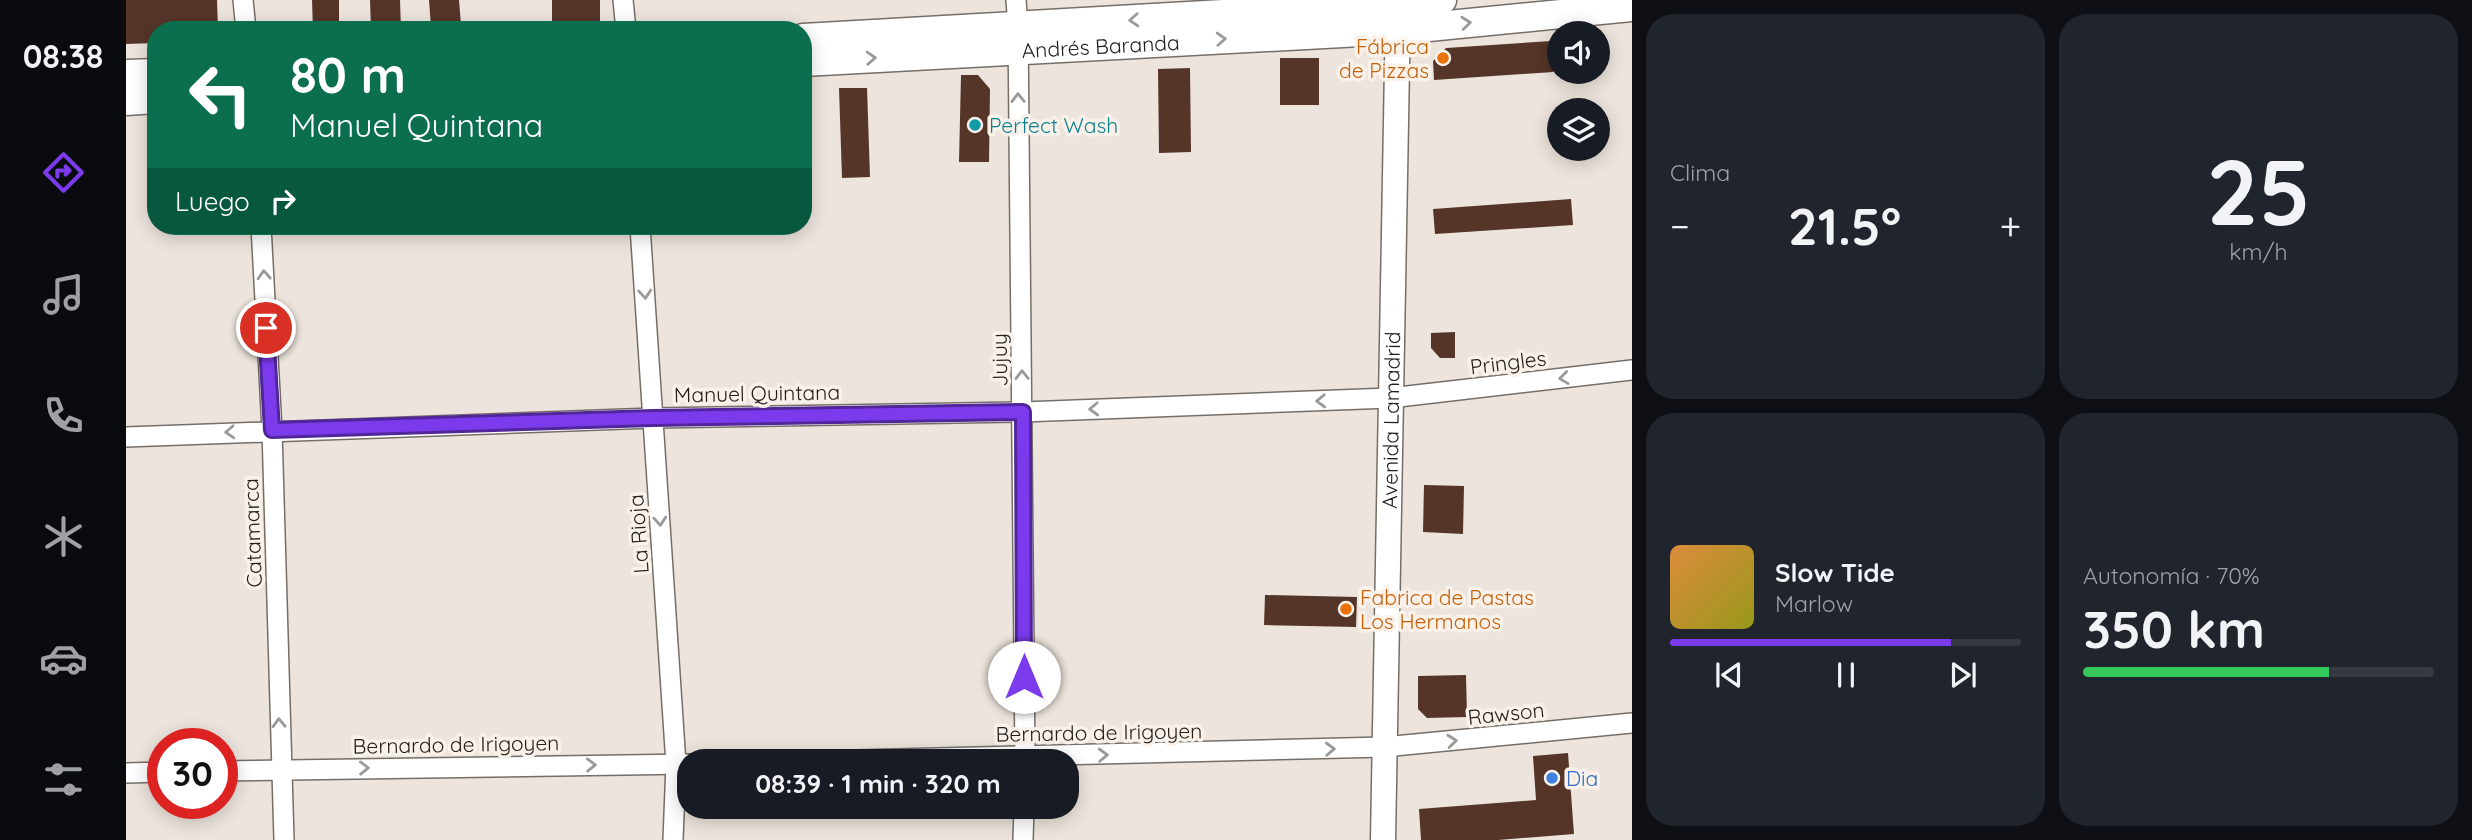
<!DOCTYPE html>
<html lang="es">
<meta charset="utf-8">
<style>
body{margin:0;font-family:Quicksand,sans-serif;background:#20242c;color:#f1f3f6;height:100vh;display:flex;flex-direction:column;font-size:26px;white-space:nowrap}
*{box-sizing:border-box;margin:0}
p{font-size:23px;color:#9ea1a6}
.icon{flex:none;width:38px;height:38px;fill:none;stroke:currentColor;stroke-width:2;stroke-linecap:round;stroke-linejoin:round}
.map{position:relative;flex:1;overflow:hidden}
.side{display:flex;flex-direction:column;gap:14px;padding:14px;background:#0d0f14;width:840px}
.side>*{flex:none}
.top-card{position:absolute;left:21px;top:21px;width:665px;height:214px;border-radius:28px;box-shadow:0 4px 18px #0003;background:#0b6e4f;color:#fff;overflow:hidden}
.fabs{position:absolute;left:1421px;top:21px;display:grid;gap:14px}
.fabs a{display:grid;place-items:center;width:63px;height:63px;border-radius:50%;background:#171b24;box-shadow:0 4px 18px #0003;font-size:35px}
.speed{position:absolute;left:21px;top:728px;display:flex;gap:14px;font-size:35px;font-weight:700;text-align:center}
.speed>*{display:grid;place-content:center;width:91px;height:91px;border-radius:50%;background:#171b24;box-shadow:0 4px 18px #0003;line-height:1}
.speed .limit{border:10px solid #d22;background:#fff;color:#111}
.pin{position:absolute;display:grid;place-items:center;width:60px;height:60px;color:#fff;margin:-30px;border:4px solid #fff;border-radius:50%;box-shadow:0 2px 7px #0007}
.me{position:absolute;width:77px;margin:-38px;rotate:0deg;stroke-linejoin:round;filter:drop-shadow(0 0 5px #0008)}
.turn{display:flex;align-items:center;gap:24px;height:147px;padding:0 28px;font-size:32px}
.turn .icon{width:91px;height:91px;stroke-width:2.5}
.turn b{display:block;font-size:49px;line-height:60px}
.then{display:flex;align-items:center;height:66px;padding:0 28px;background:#0003;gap:14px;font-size:26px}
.big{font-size:52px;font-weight:800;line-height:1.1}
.side .widget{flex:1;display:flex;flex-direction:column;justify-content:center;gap:10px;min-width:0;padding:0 24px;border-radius:28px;background:#20242c}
.side .dial{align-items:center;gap:0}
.dial b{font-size:91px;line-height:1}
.song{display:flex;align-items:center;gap:21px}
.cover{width:84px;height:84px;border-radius:10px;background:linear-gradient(135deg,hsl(30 70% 55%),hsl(60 70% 35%))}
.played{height:7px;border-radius:4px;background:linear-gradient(90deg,#7c3aed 80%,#363941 80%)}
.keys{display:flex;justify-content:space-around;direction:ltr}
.heat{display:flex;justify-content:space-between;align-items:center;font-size:38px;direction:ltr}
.charge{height:10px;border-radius:5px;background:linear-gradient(90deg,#34c759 70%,#363941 0)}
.side .tiles{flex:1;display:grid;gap:14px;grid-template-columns:repeat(2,1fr)}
.trip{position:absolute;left:551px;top:749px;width:402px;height:70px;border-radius:28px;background:#171b24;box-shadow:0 4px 18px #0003;font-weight:800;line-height:70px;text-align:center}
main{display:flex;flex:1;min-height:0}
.dock{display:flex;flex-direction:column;width:126px;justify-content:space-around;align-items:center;background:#090b0e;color:#9ea1a6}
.dock .icon{width:49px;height:49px}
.dock .selected{color:#7c3aed}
.dock b{font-size:32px;color:#f1f3f6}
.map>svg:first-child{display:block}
</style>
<main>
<nav class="dock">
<b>08:38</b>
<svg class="icon selected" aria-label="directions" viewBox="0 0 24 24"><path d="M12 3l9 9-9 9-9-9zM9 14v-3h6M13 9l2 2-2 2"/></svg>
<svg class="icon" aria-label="music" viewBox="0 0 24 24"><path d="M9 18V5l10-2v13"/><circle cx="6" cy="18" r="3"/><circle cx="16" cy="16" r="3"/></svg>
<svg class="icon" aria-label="phone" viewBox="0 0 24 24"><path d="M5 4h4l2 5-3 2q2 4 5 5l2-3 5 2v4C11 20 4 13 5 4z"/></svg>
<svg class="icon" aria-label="climate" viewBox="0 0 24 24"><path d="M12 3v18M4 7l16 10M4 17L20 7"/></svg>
<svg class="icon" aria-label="car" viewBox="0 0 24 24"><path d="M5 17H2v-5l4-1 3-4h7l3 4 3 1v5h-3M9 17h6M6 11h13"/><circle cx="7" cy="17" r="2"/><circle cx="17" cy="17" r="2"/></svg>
<svg class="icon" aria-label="filters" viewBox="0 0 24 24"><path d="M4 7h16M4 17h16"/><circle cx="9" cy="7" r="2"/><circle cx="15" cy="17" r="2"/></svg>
</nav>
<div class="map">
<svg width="1506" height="840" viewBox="0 0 1506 840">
<rect width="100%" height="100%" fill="#ede5dd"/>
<!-- building -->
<g fill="#553528">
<path d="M0,0H91L92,30H30V43L0,44Z"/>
<path d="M186,0H213V30H187Z"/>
<path d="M244,0H274L275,30H245Z"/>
<path d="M303,0H333L335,25L305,27Z"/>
<path d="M426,0H474V21L426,22Z"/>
<path d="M1425,41L1427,72L1308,80L1307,61L1320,48Z"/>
<rect x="1154" y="58" width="39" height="47"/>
<path d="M1064,68L1065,152L1033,153L1032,69Z"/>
<path d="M835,75H852L864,89L863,162H833Z"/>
<path d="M677,85H682L684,129L677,130Z"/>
<path d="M713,88H741L744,177L716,178Z"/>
<path d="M1445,199L1447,225L1309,234L1307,209Z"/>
<path d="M1329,332V358H1314L1305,348V333Z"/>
<path d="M1298,485L1338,486L1337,534L1297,532Z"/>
<path d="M1139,595L1231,597L1230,627L1138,625Z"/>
<path d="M1340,675L1341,717L1301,718L1292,709V676Z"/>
<path d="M1442,753L1448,834L1372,840H1295L1293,809L1410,800L1407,756Z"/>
</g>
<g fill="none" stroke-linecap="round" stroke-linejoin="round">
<!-- minor casing -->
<g stroke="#756e68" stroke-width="22">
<g id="minor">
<path d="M117,0L120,30"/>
<path d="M497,0L500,30"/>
<path d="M890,0L892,26L899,761"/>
<path d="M135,226L146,430L158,840"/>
<path d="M514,226L550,764L547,840"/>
<path d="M0,437L527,418L897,412L1264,398L1506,370"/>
<path d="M688,761L1258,747L1506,723"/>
<path d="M96,771L564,764"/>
<path d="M0,773L37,772"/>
<path d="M897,840L898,807"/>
</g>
</g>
<!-- tertiary casing -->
<g stroke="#756e68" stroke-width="27">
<g id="tertiary">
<path id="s1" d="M1257,840L1272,11"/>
</g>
</g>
<!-- secondary casing -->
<g stroke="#756e68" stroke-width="31">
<g id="secondary">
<path d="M677,38L1272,4L1316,0"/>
<path id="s2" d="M677,62L1272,30L1506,7"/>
<path d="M0,74L30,73"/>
<path d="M0,101L30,99"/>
</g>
</g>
<!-- minor -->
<use href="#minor" stroke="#fff" stroke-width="19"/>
<!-- tertiary -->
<use href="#tertiary" stroke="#fff" stroke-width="24"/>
<!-- secondary -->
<use href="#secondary" stroke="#fff" stroke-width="28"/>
</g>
<!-- one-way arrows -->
<defs><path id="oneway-chevron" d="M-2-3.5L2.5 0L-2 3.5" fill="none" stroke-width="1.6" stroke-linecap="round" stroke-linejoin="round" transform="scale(1.75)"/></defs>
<g stroke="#9b9a99">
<use href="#oneway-chevron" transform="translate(1008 20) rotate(177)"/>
<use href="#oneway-chevron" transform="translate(1340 23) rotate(-6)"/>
<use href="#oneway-chevron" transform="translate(1095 39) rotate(-3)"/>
<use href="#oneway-chevron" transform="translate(745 58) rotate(-3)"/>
<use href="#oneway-chevron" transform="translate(892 98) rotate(-91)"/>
<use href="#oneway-chevron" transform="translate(138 275) rotate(-93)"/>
<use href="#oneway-chevron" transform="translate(519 294) rotate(86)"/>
<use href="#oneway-chevron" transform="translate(896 375) rotate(-91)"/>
<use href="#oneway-chevron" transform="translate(1438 378) rotate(173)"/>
<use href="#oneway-chevron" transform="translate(1195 401) rotate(178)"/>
<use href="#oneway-chevron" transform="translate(968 409) rotate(178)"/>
<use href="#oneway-chevron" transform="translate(104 432) rotate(177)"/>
<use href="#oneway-chevron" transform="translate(534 521) rotate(86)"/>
<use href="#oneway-chevron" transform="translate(153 723) rotate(-92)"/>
<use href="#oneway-chevron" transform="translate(1326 741) rotate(-6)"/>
<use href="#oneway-chevron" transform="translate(1204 749) rotate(-2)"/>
<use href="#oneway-chevron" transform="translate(977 755) rotate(-2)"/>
<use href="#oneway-chevron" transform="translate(465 765) rotate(-1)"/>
<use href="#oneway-chevron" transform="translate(238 768) rotate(-1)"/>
</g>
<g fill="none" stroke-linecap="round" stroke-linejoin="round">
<!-- route casing -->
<g stroke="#51269a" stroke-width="18">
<path id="route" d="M140,328L146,430L527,418L897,412L898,677"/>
</g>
<!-- route -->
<use href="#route" stroke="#7c3aed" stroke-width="12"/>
</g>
<!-- markers -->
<g fill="#e8710a" stroke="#faf2ea" stroke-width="2.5">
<circle cx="1317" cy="58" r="7"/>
<circle cx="1220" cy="609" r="7"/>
</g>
<circle fill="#0f9aa8" stroke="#faf2ea" stroke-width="2.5" cx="849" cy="125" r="7"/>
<circle fill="#3f7fe0" stroke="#faf2ea" stroke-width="2.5" cx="1426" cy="778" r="7"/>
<g text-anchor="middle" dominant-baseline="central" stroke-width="7" stroke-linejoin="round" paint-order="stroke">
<!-- street labels -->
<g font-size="21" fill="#211e1c" stroke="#faf2ea">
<text stroke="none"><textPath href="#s2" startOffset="298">Andrés Baranda</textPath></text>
<text transform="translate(873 360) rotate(-91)">Jujuy</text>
<text transform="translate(1382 362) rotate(-7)">Pringles</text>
<text transform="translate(631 393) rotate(-1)">Manuel Quintana</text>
<text stroke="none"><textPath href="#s1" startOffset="420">Avenida Lamadrid</textPath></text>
<text transform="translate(126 533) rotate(-92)">Catamarca</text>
<text transform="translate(512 534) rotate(-94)">La Rioja</text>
<text transform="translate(1380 713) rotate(-6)">Rawson</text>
<text transform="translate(973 732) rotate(-1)">Bernardo de Irigoyen</text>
<text transform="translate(330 744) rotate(-1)">Bernardo de Irigoyen</text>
</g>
<!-- food labels -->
<g font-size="21" fill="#c56008" stroke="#faf2ea" text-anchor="end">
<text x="1303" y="46">Fábrica<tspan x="1303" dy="24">de Pizzas</tspan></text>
<text x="1234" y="597" text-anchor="start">Fabrica de Pastas<tspan x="1234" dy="24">Los Hermanos</tspan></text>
</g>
<!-- culture labels -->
<g font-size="21" fill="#0d838f" stroke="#faf2ea" text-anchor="start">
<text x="863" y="125">Perfect Wash</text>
</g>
<!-- shop labels -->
<g font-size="21" fill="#366cbe" stroke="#faf2ea" text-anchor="start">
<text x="1440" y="778">Dia</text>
</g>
</g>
</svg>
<div class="fabs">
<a><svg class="icon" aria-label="sound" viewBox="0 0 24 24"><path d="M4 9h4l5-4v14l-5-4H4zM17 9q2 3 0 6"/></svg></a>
<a><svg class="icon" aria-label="layers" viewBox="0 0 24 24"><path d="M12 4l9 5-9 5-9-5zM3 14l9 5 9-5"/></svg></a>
</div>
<div class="speed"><div class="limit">30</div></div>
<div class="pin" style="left:140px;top:328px;background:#d93025"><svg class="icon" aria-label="arrive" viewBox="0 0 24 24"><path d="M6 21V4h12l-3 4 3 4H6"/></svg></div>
<svg class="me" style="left:898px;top:677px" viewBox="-20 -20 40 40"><circle r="19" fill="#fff"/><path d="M0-13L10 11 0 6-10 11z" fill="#7c3aed"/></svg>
<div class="trip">08:39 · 1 min · 320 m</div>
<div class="top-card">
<div class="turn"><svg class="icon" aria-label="left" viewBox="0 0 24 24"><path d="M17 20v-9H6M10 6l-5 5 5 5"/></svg><div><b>80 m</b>Manuel Quintana</div></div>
<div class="then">Luego<svg class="icon" aria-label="right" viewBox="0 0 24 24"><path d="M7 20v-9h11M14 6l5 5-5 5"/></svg></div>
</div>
</div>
<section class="side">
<div class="tiles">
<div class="widget"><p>Clima</p>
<div class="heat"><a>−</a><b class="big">21.5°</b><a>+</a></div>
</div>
<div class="widget dial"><b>25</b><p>km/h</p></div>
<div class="widget">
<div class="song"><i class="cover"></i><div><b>Slow Tide</b><p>Marlow</p></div></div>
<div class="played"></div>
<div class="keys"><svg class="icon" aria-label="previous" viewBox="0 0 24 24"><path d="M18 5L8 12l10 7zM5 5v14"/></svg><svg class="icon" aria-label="pause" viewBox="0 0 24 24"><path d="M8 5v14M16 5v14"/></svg><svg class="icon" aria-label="next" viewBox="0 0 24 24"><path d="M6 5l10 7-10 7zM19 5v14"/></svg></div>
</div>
<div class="widget"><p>Autonomía · 70%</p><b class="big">350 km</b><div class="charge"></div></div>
</div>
</section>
</main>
